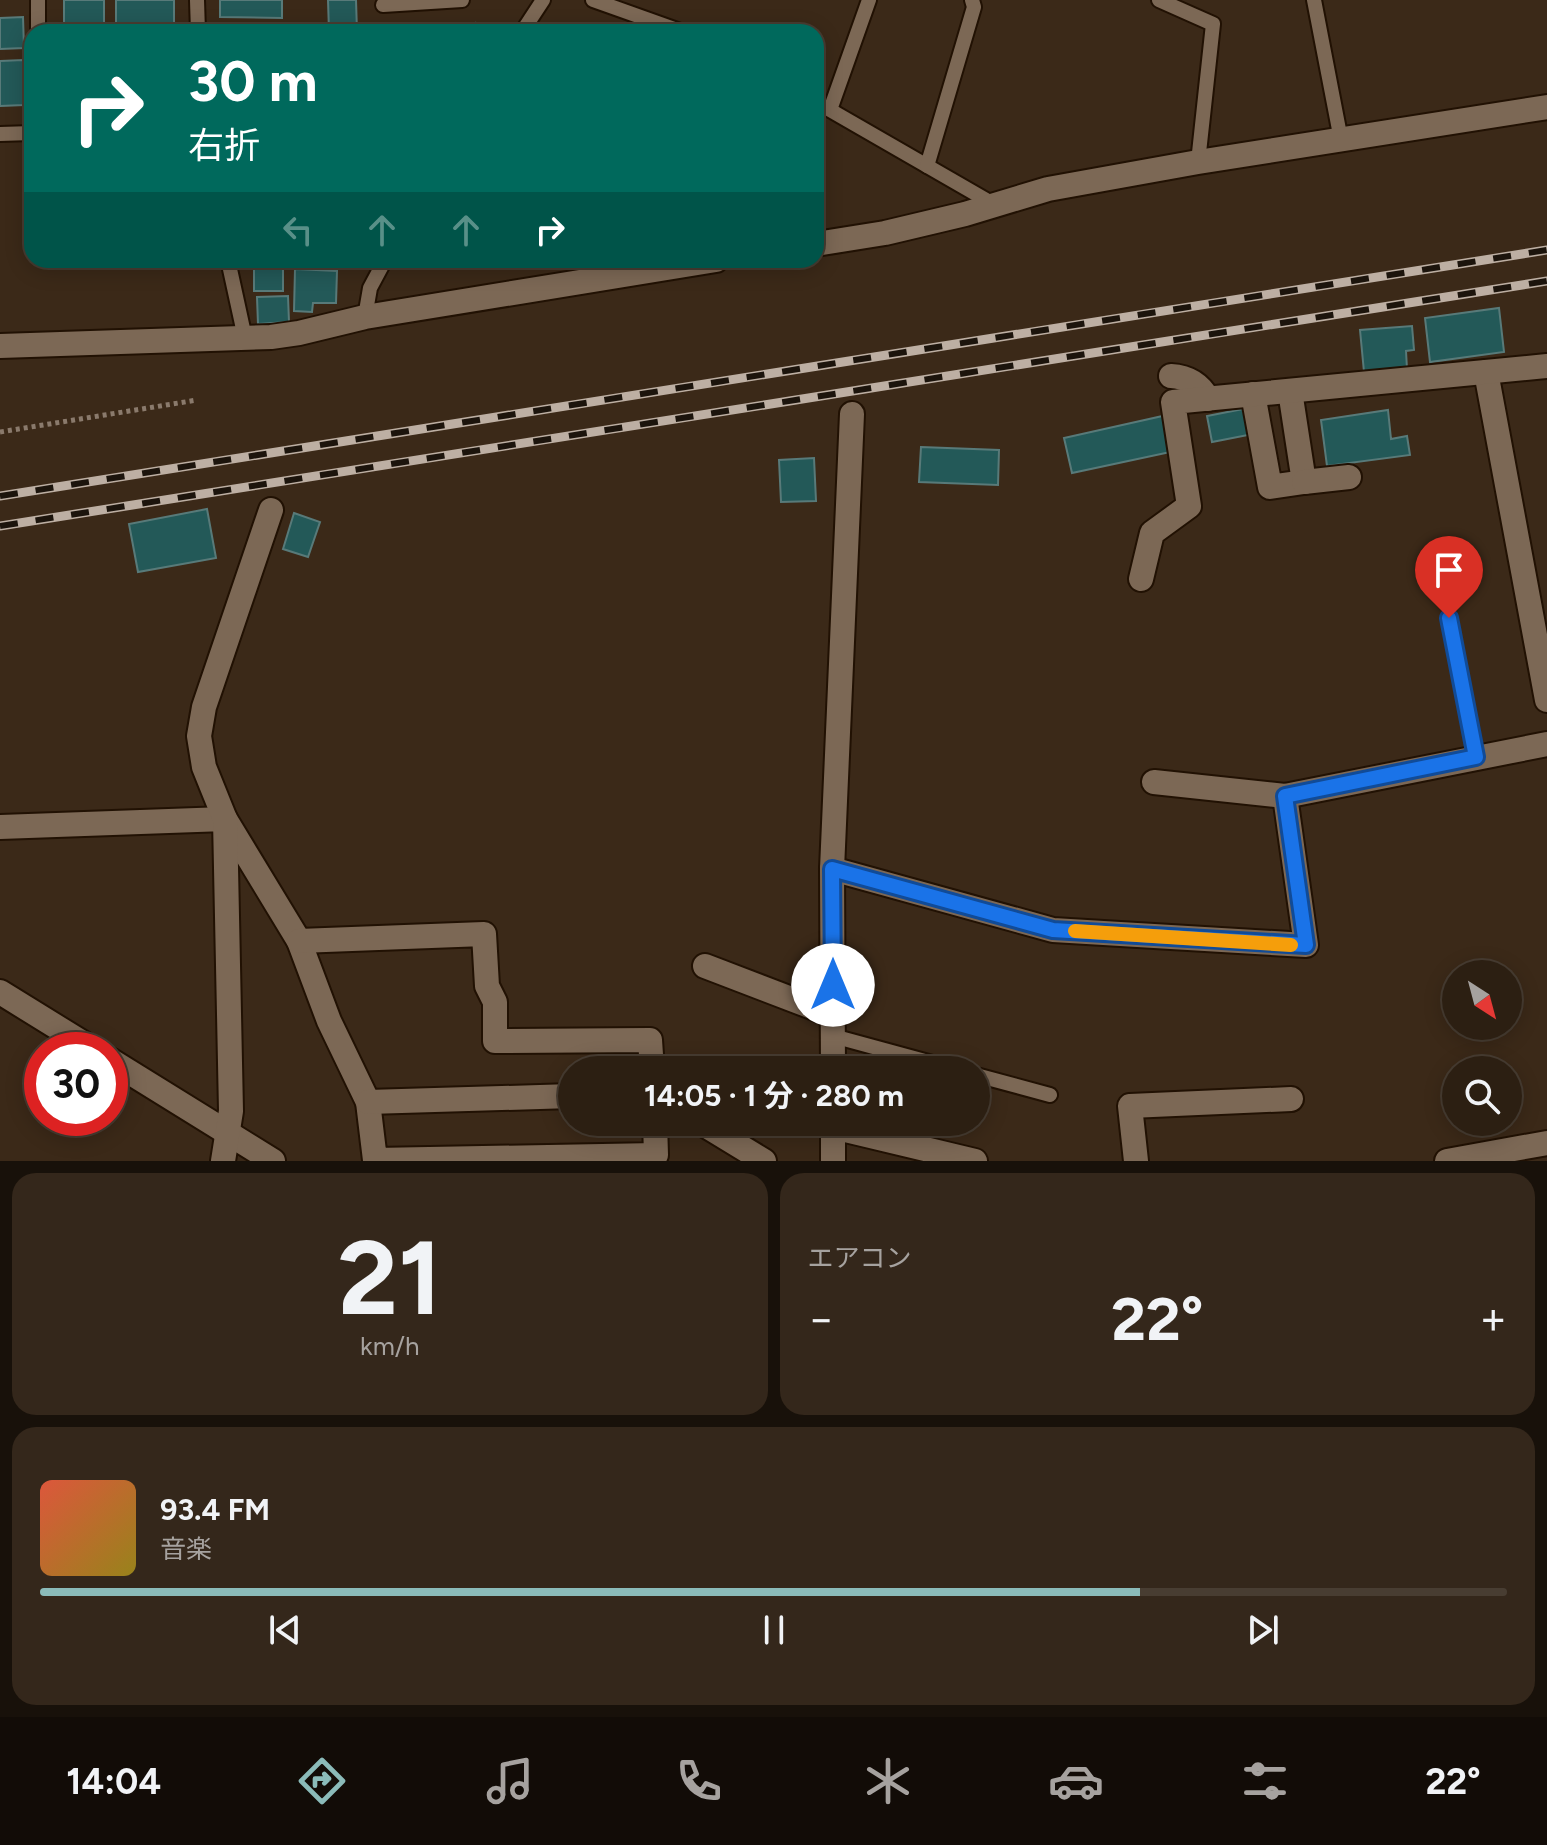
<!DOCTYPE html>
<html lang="ja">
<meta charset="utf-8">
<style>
body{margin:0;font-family:Figtree,"Noto Sans JP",sans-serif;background:#34271b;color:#f1f3f6;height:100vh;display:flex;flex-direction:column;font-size:30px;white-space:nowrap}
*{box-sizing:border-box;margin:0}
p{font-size:26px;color:#a6a29f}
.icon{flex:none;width:44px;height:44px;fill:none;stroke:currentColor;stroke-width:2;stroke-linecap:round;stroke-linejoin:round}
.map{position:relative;height:1161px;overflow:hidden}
.drawer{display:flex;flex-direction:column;gap:12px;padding:12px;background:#18110a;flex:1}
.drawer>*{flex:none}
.hud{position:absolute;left:24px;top:24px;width:800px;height:244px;border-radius:24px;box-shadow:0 4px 20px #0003,0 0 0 2px #483d32;background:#00695c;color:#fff;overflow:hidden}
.needle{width:52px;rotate:144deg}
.buttons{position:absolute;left:1442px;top:960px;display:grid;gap:16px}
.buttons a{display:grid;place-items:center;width:80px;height:80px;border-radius:50%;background:#2c1f12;box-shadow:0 4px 20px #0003,0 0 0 2px #483d32;font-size:40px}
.speed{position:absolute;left:24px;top:1032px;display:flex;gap:16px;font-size:40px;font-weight:700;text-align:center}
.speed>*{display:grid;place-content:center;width:104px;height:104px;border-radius:50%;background:#2c1f12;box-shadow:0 4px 20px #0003,0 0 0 2px #483d32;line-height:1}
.speed .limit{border:12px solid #d22;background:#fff;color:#111}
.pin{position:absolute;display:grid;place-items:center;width:68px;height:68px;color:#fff;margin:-82px -34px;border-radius:50% 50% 50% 0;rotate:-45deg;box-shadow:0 0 8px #0007}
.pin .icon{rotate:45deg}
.me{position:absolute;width:88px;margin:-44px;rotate:0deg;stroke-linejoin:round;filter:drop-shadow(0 0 6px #0008)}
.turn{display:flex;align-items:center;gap:28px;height:168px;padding:0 32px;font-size:36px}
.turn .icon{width:104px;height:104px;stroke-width:2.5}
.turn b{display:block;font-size:56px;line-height:68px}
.lanes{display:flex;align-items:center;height:76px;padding:0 32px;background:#0003;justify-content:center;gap:40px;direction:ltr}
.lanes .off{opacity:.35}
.big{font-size:60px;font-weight:700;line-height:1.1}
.drawer .widget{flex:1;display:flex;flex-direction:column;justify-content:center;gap:12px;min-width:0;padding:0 28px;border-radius:24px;background:#34271b}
.drawer .dial{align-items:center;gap:0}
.dial b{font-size:104px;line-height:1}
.song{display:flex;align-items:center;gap:24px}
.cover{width:96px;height:96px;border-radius:12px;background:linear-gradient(135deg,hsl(10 70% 55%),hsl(50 70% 35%))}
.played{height:8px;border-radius:4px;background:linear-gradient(90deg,#8bbbb9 75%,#483d32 75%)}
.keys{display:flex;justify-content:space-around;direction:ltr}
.heat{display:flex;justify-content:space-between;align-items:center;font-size:44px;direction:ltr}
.drawer .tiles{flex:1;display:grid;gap:12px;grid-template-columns:1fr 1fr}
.widget:last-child{grid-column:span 2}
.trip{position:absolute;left:558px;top:1056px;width:432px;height:80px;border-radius:40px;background:#2c1f12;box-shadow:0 4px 20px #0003,0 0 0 2px #483d32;font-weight:700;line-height:80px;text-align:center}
.dock{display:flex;height:128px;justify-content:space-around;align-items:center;background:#120c07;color:#a6a29f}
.dock .icon{width:56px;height:56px}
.dock .current{color:#8bbbb9}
.dock b{font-size:36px;color:#f1f3f6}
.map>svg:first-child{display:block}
</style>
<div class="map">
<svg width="1547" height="1161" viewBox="0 0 1547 1161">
<rect width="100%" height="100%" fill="#3b2918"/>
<!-- building -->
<g fill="#235958" stroke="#587a79" stroke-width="2">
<path d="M64,0H104V29L64,30Z"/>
<rect x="116" y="0" width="58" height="24"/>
<path d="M220,0H282V18L220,17Z"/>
<path d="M328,0H356L357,32H329Z"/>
<path d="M23,17L24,48L0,49V18Z"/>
<path d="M476,23L489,32H470Z"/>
<path d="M23,60L24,105L0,106V61Z"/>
<path d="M254,260H263V264H283V291H254Z"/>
<path d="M295,269L337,271L336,303H313L312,312L294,311Z"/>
<path d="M288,296L289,322L258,324L257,297Z"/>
<path d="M1499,308L1504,352L1430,362L1425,318Z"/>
<path d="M1412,326L1414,350L1406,351L1407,369L1364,372L1360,330Z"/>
<path d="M1243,409L1248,435L1212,442L1207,416Z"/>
<path d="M1388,410L1391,439L1407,436L1410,455L1327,466L1321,420Z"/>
<path d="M1167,415L1175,451L1072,473L1064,438Z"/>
<path d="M921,447L999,450L998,485L919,482Z"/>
<path d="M814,458L816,501L781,502L779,460Z"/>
<path d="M207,509L216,558L138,572L129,524Z"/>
<path d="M294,513L320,522L308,557L283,549Z"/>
</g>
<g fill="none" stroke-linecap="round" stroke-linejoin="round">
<!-- lane casing -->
<g stroke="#211103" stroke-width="18">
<g id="lane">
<path d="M38,0V32"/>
<path d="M197,0L198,32"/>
<path d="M593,0L683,32"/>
<path d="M869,0L830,110L995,205"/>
<path d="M1159,0L1213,24L1198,162"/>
<path d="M1314,0L1341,140"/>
<path d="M383,5L462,0"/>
<path d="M522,32L543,0"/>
<path d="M0,134L32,133"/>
<path d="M927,166L974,7L972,0"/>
<path d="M228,260L245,338"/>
<path d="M365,317L370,288L385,260"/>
<path d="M1449,618L1476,757"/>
<path d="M833,1036L958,1070"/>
<path d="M976,1075L1050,1095"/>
</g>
</g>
<!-- street casing -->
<g stroke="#211103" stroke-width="28">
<g id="street">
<path d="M816,244L885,233L965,214L1048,189L1198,162L1547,107"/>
<path d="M0,346L271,337L299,333L365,317L716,260"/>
<path d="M1486,372L1547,700"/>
<path d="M1171,376C1188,377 1200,384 1208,399"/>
<path d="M1253,394L1270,487L1304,482L1290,391"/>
<path d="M1304,482L1349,477"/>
<path d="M1141,579L1152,533L1189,506L1173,402L1547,366"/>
<path d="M1154,782L1285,796L1547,744"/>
<path d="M0,827L225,819L299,941L329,1021L368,1102L375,1160L656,1155L655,1122"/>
<path d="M832,869L1053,930L1306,945L1285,796"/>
<path d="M299,941L484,934L487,986L495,1002V1041L650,1040L652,1070"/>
<path d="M705,966L833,1015"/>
<path d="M0,992L94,1050"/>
<path d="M110,1060L273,1161"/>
<path d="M833,1070L832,869L852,414"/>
<path d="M368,1102L572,1096"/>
<path d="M700,1122L764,1161"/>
<path d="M833,1122V1161"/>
<path d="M833,1127L975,1161"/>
<path d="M223,1161L231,1111L225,819L204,767L199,736L204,707L271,510"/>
<path d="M1136,1161L1130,1106L1291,1099"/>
<path d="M1447,1161L1547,1143"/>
</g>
</g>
<!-- path -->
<g stroke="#8a7a6c" stroke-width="5" stroke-dasharray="4 4" stroke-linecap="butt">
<path d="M0,432L197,400"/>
<path d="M1439,579L1445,602"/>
</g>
<!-- lane -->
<use href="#lane" stroke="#7c6855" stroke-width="14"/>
<!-- street -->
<use href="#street" stroke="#7c6855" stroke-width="24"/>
<!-- rail casing -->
<g stroke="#bdafa3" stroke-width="9">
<g id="rail">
<path d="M0,496L1547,250"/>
<path d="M0,526L1547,281"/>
</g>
</g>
<!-- rail -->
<use href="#rail" stroke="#1c140c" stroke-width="6" stroke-dasharray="18" stroke-linecap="butt"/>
</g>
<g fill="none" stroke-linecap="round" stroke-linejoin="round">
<!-- route casing -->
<g stroke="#114b97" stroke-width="20">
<path id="route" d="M833,985L832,869L1053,930L1306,945L1285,796L1476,757L1449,618"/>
</g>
<!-- route -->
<use href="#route" stroke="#1a73e8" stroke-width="14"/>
<!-- slow -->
<path stroke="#f59e0b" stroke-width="14" d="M1075,931L1291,945"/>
</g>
</svg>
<div class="buttons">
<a><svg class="needle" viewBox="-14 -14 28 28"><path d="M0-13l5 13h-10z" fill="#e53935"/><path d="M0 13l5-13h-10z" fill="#a6a29f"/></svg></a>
<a><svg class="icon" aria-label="search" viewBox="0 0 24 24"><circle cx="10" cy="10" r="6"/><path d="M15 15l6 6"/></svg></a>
</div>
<div class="speed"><div class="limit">30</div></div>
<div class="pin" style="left:1449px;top:618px;background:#d93025"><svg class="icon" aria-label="arrive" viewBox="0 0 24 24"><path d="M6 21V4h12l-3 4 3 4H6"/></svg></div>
<svg class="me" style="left:833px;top:985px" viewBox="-20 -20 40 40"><circle r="19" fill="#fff"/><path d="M0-13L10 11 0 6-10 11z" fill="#1a73e8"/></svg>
<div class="trip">14:05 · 1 分 · 280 m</div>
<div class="hud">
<div class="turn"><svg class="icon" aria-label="right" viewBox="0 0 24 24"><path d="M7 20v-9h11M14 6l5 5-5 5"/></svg><div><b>30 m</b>右折</div></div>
<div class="lanes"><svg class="icon off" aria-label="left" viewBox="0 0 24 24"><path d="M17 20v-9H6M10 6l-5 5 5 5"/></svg><svg class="icon off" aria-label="ahead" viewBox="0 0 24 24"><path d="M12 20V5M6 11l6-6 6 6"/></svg><svg class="icon off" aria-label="ahead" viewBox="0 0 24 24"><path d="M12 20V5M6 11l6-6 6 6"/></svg><svg class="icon" aria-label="right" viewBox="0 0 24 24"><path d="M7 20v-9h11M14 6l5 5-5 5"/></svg></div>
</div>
</div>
<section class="drawer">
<div class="tiles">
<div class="widget dial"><b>21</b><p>km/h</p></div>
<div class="widget"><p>エアコン</p>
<div class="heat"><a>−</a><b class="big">22°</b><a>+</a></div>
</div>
<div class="widget">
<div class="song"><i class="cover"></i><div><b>93.4 FM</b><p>音楽</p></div></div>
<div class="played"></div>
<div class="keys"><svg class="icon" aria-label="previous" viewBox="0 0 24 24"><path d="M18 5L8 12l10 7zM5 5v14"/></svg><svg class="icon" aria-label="pause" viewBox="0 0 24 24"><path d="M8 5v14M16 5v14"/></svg><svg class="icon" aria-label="next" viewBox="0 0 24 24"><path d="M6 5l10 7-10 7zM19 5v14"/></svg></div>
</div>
</div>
</section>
<nav class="dock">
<b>14:04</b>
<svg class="icon current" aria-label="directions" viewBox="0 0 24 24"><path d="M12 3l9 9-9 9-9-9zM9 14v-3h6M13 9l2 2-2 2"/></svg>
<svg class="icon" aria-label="music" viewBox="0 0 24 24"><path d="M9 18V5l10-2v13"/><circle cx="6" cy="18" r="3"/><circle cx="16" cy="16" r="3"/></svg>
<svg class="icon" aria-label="phone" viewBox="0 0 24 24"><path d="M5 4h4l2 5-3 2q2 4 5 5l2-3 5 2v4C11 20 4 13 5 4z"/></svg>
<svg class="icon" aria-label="climate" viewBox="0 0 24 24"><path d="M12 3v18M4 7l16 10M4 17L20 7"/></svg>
<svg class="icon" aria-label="car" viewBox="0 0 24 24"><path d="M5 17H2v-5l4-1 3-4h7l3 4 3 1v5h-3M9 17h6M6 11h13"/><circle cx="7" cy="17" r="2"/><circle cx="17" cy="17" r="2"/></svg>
<svg class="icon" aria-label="filters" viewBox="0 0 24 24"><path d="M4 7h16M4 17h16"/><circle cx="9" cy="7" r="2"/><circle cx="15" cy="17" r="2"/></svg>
<b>22°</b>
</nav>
